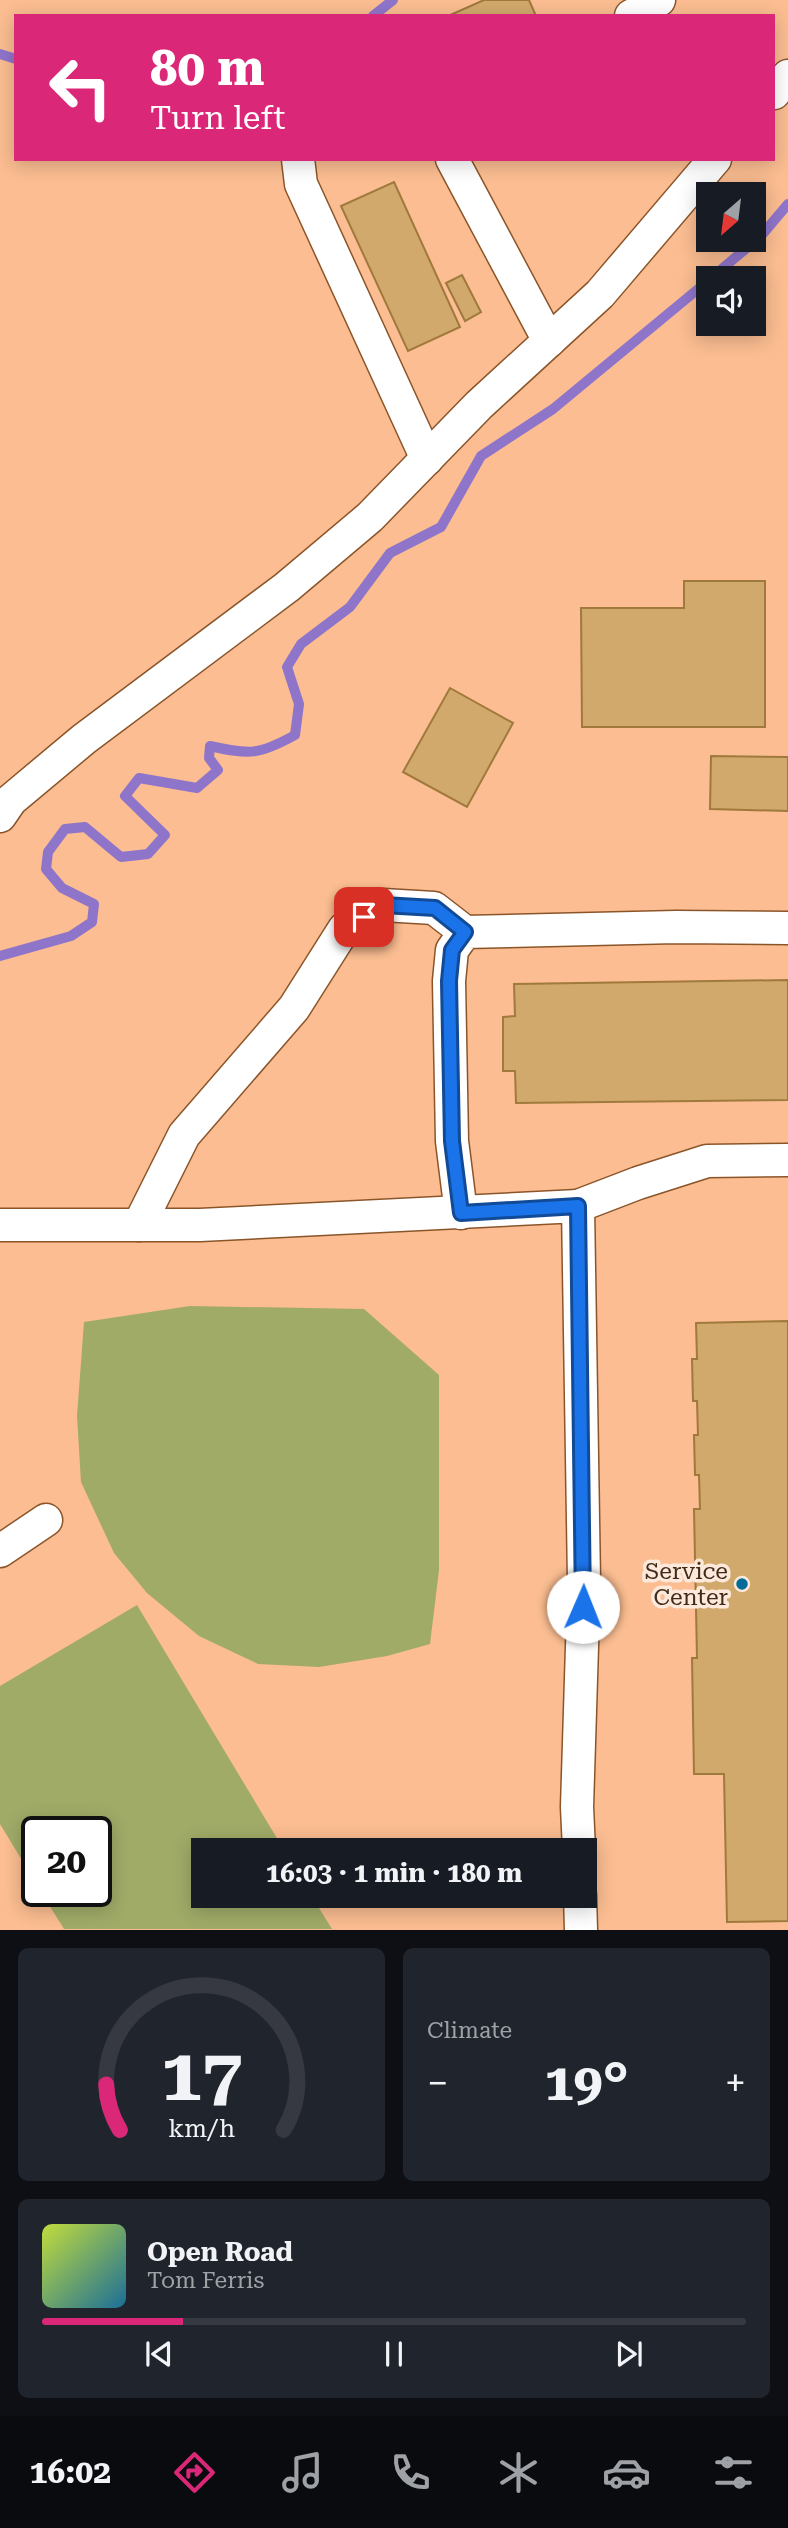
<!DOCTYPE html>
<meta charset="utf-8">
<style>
body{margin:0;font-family:"Roboto Serif",serif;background:#20242c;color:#f1f3f6;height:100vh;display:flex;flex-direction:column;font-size:26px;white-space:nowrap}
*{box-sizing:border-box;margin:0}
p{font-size:23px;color:#9ea1a6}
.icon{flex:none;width:38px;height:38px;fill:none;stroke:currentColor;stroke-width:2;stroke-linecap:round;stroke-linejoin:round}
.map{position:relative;height:1930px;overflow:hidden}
.drawer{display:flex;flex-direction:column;gap:18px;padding:18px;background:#0d0f14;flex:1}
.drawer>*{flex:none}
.hud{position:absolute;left:14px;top:14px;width:761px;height:147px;border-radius:0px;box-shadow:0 4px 18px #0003;background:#db2777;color:#fff;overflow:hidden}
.needle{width:46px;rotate:208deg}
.buttons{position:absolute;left:696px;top:182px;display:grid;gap:14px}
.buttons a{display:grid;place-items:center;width:70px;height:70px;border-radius:0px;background:#171b24;box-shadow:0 4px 18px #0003;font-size:35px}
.speed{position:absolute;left:21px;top:1816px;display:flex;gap:14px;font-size:35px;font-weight:700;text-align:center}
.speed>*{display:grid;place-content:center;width:91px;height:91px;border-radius:50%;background:#171b24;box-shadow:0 4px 18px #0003;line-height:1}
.speed .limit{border:4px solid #111;border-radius:10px;background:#fff;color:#111}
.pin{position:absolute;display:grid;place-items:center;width:60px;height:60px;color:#fff;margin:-30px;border-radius:14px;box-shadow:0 4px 10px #0006}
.me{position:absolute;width:77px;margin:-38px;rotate:1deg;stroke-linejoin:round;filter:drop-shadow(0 0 5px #0008)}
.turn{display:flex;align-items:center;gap:24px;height:147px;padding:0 21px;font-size:32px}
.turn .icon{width:91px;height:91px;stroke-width:2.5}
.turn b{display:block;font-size:49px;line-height:60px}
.big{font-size:52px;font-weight:700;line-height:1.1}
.drawer .tile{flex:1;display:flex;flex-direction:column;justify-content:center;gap:10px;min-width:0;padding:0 24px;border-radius:10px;background:#20242c}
.drawer .dial{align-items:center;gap:0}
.dial svg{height:182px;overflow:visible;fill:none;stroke:#363941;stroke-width:7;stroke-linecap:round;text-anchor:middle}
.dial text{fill:#f1f3f6;stroke:none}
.song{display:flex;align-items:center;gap:21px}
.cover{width:84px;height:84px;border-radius:10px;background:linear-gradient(135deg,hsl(70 70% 55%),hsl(200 70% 35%))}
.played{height:7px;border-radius:4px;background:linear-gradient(90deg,#db2777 20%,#363941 20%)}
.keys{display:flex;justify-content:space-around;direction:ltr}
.heat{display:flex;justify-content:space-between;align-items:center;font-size:38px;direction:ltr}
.drawer .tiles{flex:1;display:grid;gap:18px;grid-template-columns:1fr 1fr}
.tile:last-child{grid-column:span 2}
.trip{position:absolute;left:191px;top:1838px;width:406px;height:70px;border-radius:0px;background:#171b24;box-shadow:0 4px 18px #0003;font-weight:700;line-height:70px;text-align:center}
.tab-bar{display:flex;height:112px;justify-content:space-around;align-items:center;background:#090b0e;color:#9ea1a6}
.tab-bar .icon{width:49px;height:49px}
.tab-bar .current{color:#db2777}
.tab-bar b{font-size:32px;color:#f1f3f6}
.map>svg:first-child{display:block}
</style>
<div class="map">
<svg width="788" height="1930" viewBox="0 0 788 1930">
<rect width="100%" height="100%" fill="#fbbd91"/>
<!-- green -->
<g fill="#a0ab68">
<path d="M190,1306L364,1309L439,1375V1570L430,1644L387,1656L319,1667L258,1664L199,1636L147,1593L114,1553L81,1482L77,1416L84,1322Z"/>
<path d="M137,1605L284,1850H203V1895H311L332,1929H64L41,1892H96V1832H37V1885L0,1824V1686Z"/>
</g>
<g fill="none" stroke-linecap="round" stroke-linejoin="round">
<!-- stream -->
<g stroke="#8f75ca" stroke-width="10">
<path d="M373,16L393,0"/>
<path d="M0,54L16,59"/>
<path d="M711,278L761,236L788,204"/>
<path d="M0,956L71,936L92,922L94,904L62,888L46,869L48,852L65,829L85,827L121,857L148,854L165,835L125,796L139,778L197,788L218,770L209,758L210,746C250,755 259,755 295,735L299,704L287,667L301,644L350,607L390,553L441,527L481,456L553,409L709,280"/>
</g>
</g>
<!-- building -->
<g fill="#d2a96c" stroke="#a0793c" stroke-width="2">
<path d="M484,0H529L536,16H448Z"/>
<path d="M394,182L460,327L408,351L341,206Z"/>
<path d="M462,275L481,312L465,321L446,283Z"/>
<path d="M684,581H765V727H582L581,608H684Z"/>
<path d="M450,688L513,723L467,807L403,772Z"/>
<path d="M711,756L788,757V811L710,809Z"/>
<path d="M788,980V1100L516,1103L515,1071H503V1017L515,1016L514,984Z"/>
<path d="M788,1321V1921L727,1922L724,1774H694L692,1658H697L694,1509H700L699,1475H695L694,1435H698L697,1401H693L692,1359H697L696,1323Z"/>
</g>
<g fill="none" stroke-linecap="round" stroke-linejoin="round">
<!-- minor casing -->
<g stroke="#8b552a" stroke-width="35">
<g id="minor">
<path d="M631,16L659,0"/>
<path d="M774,93L788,76"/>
<path d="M298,159L301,184L427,459"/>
<path d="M452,159L549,341"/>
<path d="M0,816L11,800L84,739L287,587L370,517L479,405L600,294L715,159"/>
<path d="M578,1206L638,1183L707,1161L788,1160"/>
<path d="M461,1213L452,1141L449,981L452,950L465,932L676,927L788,928"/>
<path d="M0,1225H200L578,1206L584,1582L577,1807L579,1850"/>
<path d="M139,1225L184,1135L294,1008L344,929L383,905L434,908L465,932"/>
<path d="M0,1551L46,1520"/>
<path d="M580,1895L581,1930"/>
</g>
</g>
<!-- minor -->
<use href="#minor" stroke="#fff" stroke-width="32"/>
</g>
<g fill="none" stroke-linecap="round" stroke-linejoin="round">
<!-- route casing -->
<g stroke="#114b97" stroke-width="18">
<path id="route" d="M364,917L383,905L435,908L465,932L452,950L449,981L452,1141L461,1213L578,1206L583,1607"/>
</g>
<!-- route -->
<use href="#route" stroke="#1a73e8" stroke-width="12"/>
</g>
<!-- markers -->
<circle fill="#046b99" stroke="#fce9db" stroke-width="2.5" cx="742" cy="1584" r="7"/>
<g text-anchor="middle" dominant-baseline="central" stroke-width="7" stroke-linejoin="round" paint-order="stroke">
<!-- poi labels -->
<g font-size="23" fill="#422a18" stroke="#fce9db" text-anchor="end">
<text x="728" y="1571">Service<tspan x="728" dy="26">Center</tspan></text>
</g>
</g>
</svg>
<div class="buttons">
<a><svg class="needle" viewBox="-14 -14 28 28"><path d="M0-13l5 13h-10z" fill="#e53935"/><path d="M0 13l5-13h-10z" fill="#9ea1a6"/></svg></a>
<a><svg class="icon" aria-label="sound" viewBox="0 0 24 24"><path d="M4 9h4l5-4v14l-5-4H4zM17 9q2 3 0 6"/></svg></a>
</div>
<div class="speed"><div class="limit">20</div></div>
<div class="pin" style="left:364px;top:917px;background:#d93025"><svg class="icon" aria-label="arrive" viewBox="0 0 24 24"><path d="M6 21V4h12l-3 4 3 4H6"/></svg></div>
<svg class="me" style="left:583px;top:1607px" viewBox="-20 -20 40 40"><circle r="19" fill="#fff"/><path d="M0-13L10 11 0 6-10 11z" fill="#1a73e8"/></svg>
<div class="trip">16:03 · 1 min · 180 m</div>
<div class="hud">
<div class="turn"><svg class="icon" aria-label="left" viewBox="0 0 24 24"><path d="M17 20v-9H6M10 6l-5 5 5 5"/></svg><div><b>80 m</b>Turn left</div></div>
</div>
</div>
<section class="drawer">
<div class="tiles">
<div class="tile dial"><svg viewBox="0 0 100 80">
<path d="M14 69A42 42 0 1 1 86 69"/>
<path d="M14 69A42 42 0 0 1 8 49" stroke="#db2777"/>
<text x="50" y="56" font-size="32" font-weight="700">17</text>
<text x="50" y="72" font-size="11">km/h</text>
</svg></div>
<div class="tile"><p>Climate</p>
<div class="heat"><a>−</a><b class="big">19°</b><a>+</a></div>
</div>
<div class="tile">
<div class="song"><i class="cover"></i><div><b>Open Road</b><p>Tom Ferris</p></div></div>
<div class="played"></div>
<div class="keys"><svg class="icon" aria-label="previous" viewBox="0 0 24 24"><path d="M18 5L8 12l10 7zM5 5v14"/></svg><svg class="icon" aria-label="pause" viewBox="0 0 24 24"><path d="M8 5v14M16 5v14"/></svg><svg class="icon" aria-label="next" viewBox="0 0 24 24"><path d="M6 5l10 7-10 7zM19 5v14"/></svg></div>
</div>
</div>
</section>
<nav class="tab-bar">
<b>16:02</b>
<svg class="icon current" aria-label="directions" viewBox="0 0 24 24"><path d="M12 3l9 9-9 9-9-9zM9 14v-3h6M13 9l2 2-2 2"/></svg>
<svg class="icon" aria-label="music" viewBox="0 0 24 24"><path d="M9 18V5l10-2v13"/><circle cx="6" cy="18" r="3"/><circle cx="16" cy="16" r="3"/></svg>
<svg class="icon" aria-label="phone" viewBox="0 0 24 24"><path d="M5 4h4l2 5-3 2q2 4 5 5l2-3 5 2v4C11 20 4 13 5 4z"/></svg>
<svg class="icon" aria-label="climate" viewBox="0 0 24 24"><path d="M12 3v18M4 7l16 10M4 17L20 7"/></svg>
<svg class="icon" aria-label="car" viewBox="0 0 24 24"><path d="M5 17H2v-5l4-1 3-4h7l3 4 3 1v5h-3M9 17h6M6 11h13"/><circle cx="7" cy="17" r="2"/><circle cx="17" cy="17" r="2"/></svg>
<svg class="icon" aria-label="filters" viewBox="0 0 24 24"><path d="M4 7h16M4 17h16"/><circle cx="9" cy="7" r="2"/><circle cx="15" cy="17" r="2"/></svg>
</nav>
